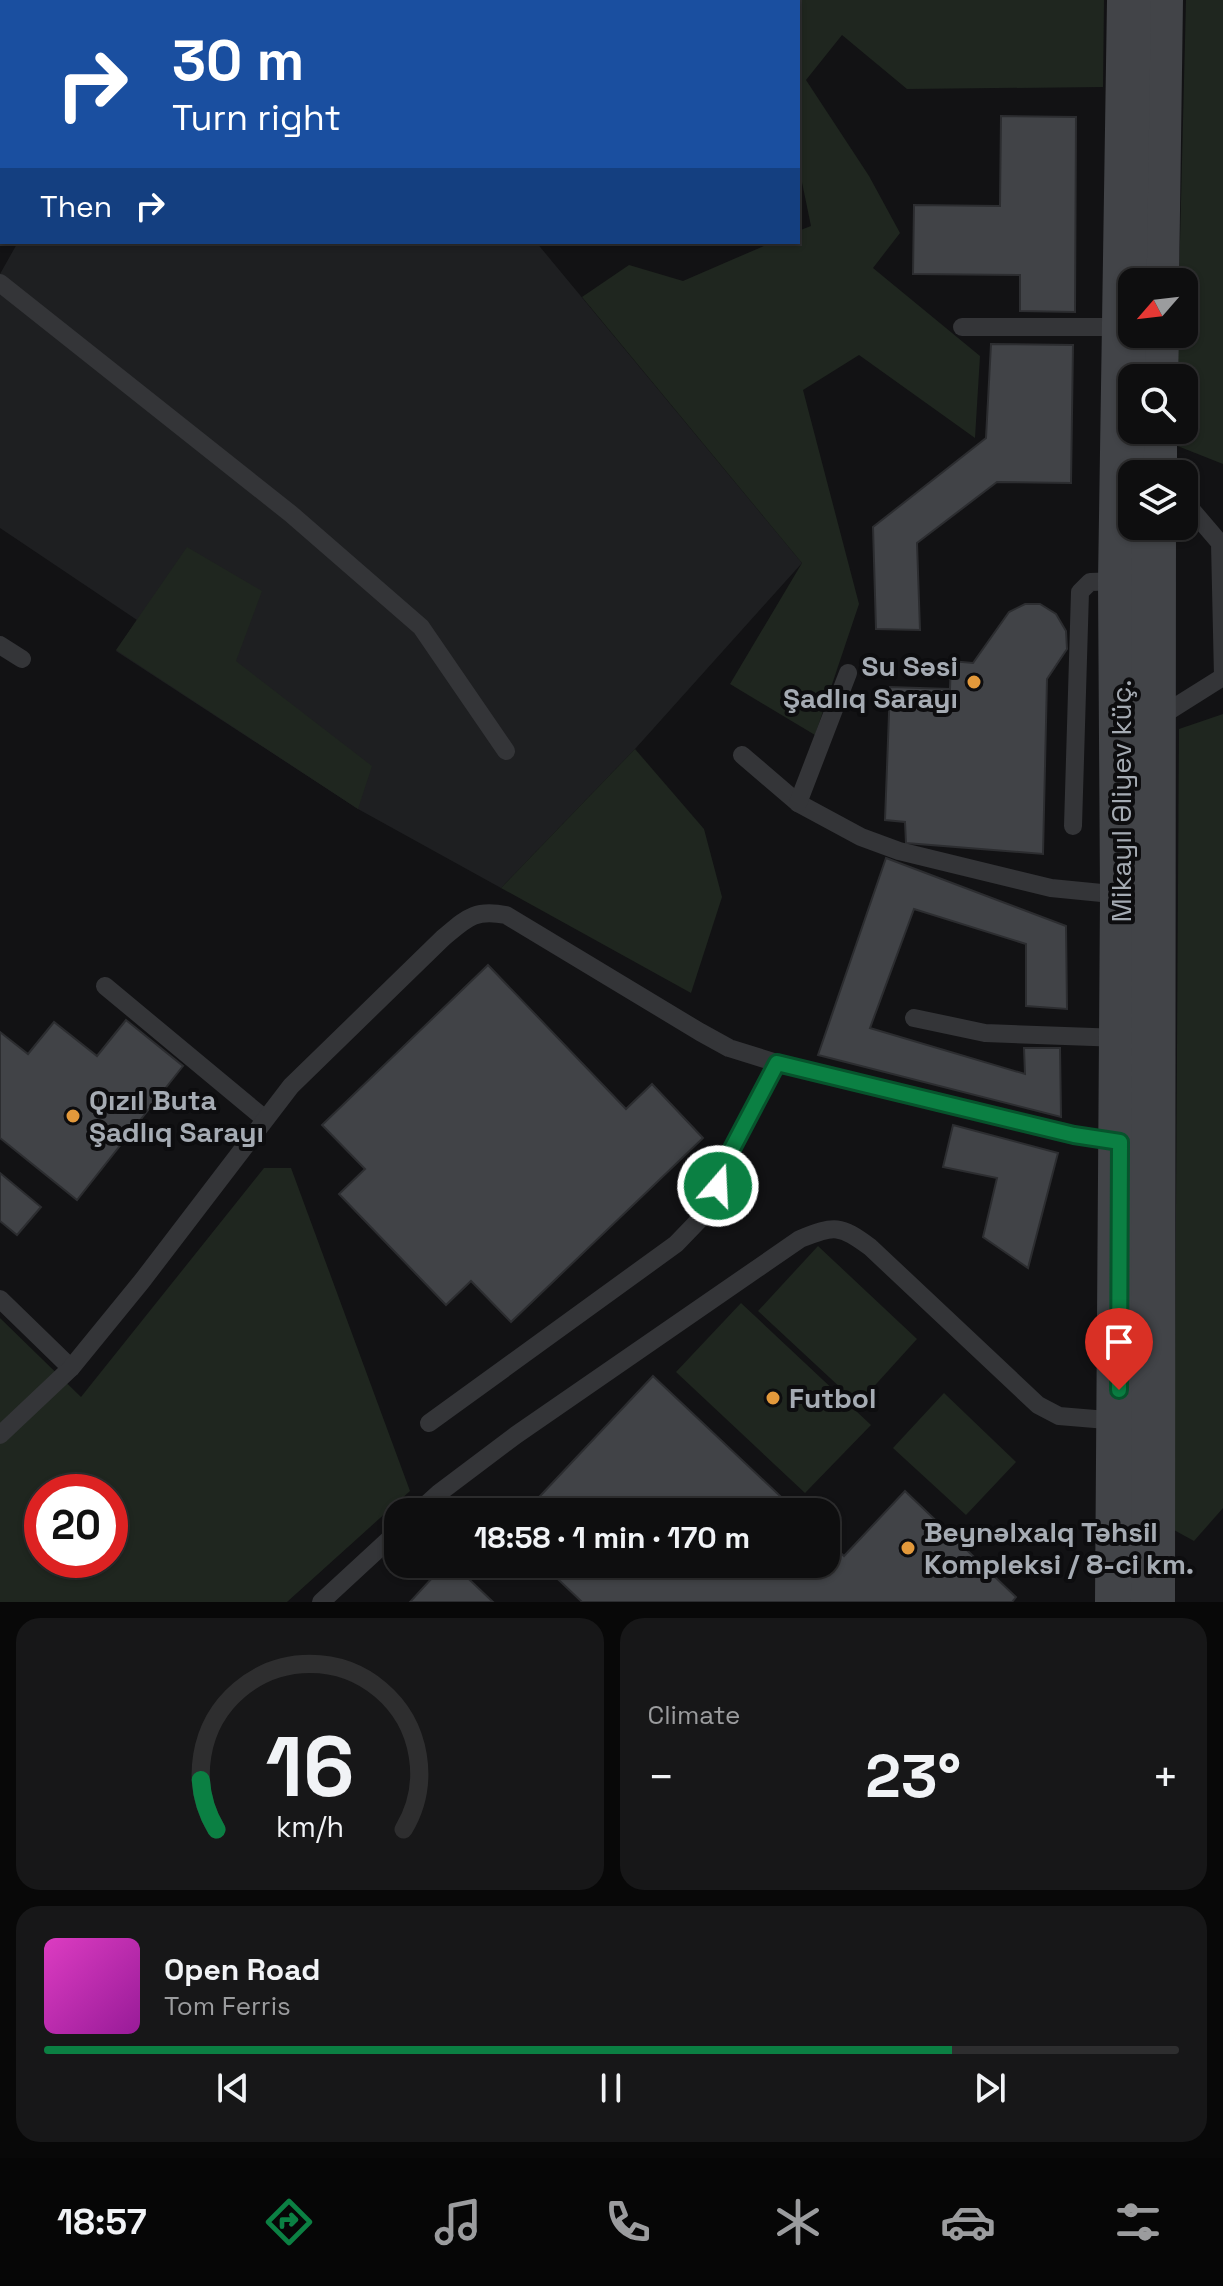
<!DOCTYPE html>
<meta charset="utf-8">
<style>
body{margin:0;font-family:"Space Grotesk",sans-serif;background:#171718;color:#f1f3f6;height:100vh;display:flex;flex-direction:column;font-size:30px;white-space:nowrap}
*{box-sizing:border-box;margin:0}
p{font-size:26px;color:#9b9c9e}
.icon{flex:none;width:44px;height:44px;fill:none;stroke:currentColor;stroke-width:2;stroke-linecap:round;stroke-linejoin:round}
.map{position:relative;height:1602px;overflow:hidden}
.drawer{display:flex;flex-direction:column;gap:16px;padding:16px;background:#080808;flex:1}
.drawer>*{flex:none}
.top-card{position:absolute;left:0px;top:0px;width:800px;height:244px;box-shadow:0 2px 6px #0004,0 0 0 2px #2e2e2f;background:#1a4fa0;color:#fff;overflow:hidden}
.needle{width:52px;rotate:242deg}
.tools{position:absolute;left:1118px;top:268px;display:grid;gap:16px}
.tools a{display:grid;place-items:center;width:80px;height:80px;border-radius:16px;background:#0e0e0f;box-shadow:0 2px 6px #0004,0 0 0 2px #2e2e2f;font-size:40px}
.speed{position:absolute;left:24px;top:1474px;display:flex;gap:16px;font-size:40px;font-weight:700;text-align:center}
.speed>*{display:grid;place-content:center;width:104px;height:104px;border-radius:50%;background:#0e0e0f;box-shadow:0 2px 6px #0004,0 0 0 2px #2e2e2f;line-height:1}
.speed .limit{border:12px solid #d22;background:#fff;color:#111}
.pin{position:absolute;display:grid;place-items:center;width:68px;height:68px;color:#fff;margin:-82px -34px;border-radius:50% 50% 50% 0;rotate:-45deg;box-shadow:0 0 8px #0007}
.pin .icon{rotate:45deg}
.me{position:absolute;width:88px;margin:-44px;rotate:19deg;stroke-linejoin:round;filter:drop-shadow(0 0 6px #0008)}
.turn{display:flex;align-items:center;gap:28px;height:168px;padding:0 40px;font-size:36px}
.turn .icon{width:104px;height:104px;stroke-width:2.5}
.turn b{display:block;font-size:56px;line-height:68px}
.then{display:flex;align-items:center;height:76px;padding:0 40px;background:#0003;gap:16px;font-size:30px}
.big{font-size:60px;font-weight:700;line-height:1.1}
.drawer .widget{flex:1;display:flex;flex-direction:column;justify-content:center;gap:12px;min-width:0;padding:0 28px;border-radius:24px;background:#171718}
.drawer .dial{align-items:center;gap:0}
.dial svg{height:208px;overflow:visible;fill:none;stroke:#2e2e2f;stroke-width:7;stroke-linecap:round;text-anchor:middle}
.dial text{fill:#f1f3f6;stroke:none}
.song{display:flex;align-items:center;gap:24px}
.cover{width:96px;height:96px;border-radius:12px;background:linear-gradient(135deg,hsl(310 70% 55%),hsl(300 70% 35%))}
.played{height:8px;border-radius:4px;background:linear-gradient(90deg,#0b8043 80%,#2e2e2f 80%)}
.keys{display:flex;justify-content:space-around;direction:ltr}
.heat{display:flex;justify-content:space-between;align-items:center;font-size:44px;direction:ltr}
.drawer .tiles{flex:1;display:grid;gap:16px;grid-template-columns:1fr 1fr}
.widget:last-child{grid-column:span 2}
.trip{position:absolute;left:384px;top:1498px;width:456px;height:80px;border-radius:24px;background:#0e0e0f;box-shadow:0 2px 6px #0004,0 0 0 2px #2e2e2f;font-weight:700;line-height:80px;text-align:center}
.menu{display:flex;height:128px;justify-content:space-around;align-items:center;background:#060606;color:#9b9c9e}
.menu .icon{width:56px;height:56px}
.menu .selected{color:#0b8043}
.menu b{font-size:36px;color:#f1f3f6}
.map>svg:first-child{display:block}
</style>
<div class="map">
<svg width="1223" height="1602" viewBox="0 0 1223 1602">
<rect width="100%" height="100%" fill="#121214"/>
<!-- built -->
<path fill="#1e1f21" d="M18,242H536L802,563L635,749L501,888L358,809L116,651L137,620L0,528V274Z"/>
<!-- green -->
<g fill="#1f261f" fill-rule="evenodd">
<path d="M529,0H1104L1103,87L907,89L842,35L806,80L869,176L900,233L873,268L980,356L975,438L859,355L803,390L859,604L815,735L730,684L802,563L582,297L629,265L683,281L773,242H798V231L811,226L798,163V2Z"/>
<path d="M1186,0H1223V464L1175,445L1176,430H1184V378H1177L1178,334H1184V282H1179Z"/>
<path d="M187,547L262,591L236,661L372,766L358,809L116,650Z"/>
<path d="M1223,714V1508L1194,1541L1174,1530L1179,729Z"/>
<path d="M635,749L704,829L722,897L691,993L501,888Z"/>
<path d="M264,1168H291L410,1491L287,1602H0V1318L81,1397ZM42,1492H110V1560H42Z"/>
<path d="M818,1246L917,1339L858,1404L758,1311Z"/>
<path d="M741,1303L871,1425L805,1493L676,1372Z"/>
<path d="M944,1393L1016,1462L966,1515L893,1448Z"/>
</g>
<!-- building -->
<g fill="#414347" stroke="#2c2d30" stroke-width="2">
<path d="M1001,116L1076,117L1075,312L1020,311V275L913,274L914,205L1000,206Z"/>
<path d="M0,148L2,149L0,211Z"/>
<path d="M991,344L1073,345L1071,483L997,482L917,543L920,630L876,629L873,527L986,438Z"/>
<path d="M1025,604H1040L1056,614L1066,631L1067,649L1047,679L1043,854L906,843L905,822L885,820L890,687L950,689L951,661L973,663L1009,612Z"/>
<path d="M886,858L1066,926L1067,1009L1026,1006V944L914,909L870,1028L1025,1074L1024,1048H1060L1061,1117L818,1055Z"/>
<path d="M488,965L626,1109L652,1084L703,1138L511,1322L471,1281L446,1305L339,1194L365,1169L322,1125Z"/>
<path d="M126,1020L183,1066L77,1200L0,1138V1032L28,1054L54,1022L97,1056Z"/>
<path d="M953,1125L1058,1153L1028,1268L983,1237L997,1178L943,1167Z"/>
<path d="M0,1173L41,1207L17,1235L0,1221Z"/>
<path d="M653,1376L797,1512H525Z"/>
<path d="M905,1491L1016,1597L1012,1602H582L542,1564H826V1540L844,1556Z"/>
<path d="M445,1564H453L493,1602H410Z"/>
</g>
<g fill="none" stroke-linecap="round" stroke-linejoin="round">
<!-- lane -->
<g stroke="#343538" stroke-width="18">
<path d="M733,2L734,0"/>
<path d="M0,283L291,514L421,627L506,751"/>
<path d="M962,327H1125"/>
<path d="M0,645L22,659"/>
<path d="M1156,719L1223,677L1220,543L1184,501"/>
<path d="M742,755L798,803L861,837L899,851L1051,888L1122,895"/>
<path d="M798,803L848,673"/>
<path d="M1073,826L1080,592L1090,582L1120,581"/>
<path d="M105,986L265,1119"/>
<path d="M914,1018L985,1033L1121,1038"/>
<path d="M0,1299L71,1368"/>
<path d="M429,1423L676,1244L702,1217L712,1203L724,1164L777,1063"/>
<path d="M0,1435L71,1368L142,1281L291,1086L443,938C467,918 474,909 506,915L700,1032L729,1048L777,1063L1074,1135L1120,1142"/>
<path d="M418,1512L439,1493L516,1435L800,1239C835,1225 840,1225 870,1247L1038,1405L1059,1416L1119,1421"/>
<path d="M321,1602L398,1531"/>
</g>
<!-- secondary -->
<g stroke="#424448" stroke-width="44">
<path d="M1157,282L1161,0"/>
<path d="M1156,378L1157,334"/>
<path d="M1155,474V430"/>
<path d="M1117,1602L1122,895L1120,581L1129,0"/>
<path d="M1153,1602L1154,526"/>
</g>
</g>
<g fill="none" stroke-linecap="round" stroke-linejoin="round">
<!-- route casing -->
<g stroke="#07532c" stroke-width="20">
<path id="route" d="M718,1186L724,1164L777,1063L1074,1135L1120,1142L1119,1390"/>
</g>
<!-- route -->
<use href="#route" stroke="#0b8043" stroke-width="14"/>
</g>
<!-- markers -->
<g fill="#e3993b" stroke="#0d0d0f" stroke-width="3">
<circle cx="974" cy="682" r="8"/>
<circle cx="73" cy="1116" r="8"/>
<circle cx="773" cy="1398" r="8"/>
<circle cx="908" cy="1548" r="8"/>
</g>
<g text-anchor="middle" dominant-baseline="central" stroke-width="8" stroke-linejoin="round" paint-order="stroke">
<!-- poi labels -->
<g font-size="28" font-weight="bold" fill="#a5abb3" stroke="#0d0d0f" text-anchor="start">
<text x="958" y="666" text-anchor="end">Su Səsi<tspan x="958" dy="32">Şadlıq Sarayı</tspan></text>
<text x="89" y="1100">Qızıl Buta<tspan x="89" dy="32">Şadlıq Sarayı</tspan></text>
<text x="789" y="1398">Futbol</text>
<text x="924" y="1532">Beynəlxalq Təhsil<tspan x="924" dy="32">Kompleksi / 8-ci km.</tspan></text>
</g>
<!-- street labels -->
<g font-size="28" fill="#a5abb3" stroke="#0d0d0f">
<text transform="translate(1121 801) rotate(-90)">Mikayıl Əliyev küç.</text>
</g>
</g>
</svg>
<div class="tools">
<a><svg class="needle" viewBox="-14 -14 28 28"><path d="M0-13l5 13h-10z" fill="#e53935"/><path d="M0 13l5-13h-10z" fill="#9b9c9e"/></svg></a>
<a><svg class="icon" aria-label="search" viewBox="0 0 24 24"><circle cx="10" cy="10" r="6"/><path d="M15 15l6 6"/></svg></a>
<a><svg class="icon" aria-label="layers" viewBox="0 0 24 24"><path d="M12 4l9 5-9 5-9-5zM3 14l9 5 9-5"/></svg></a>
</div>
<div class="speed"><div class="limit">20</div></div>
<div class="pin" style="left:1119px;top:1390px;background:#d93025"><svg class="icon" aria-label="arrive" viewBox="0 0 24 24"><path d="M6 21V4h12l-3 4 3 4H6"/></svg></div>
<svg class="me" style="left:718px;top:1186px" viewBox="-20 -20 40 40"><circle r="17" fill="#0b8043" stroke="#fff" stroke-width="3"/><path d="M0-11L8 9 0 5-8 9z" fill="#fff"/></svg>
<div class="trip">18:58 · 1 min · 170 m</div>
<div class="top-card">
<div class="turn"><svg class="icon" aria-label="right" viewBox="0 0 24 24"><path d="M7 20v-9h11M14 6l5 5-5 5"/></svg><div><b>30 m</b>Turn right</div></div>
<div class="then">Then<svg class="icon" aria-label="right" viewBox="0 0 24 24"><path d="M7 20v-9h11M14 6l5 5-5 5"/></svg></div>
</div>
</div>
<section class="drawer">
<div class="tiles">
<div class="widget dial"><svg viewBox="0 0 100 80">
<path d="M14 69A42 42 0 1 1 86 69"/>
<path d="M14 69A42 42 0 0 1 8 50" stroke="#0b8043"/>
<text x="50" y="56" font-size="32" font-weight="700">16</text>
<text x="50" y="72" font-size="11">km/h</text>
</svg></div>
<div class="widget"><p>Climate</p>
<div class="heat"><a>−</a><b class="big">23°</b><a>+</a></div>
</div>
<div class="widget">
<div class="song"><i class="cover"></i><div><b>Open Road</b><p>Tom Ferris</p></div></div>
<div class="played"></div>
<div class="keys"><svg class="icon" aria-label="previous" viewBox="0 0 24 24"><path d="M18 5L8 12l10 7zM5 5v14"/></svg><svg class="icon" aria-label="pause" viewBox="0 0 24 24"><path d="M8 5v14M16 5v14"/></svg><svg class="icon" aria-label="next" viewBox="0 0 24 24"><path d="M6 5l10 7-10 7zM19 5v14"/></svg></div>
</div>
</div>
</section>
<nav class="menu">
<b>18:57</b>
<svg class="icon selected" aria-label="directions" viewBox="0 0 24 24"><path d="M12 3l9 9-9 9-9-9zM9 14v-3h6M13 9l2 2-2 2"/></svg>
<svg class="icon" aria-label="music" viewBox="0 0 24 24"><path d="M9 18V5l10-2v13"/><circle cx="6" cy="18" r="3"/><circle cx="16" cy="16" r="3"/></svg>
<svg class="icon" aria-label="phone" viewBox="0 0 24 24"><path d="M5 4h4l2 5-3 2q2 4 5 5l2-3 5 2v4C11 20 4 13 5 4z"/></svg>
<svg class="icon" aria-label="climate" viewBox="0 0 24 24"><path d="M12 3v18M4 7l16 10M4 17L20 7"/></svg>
<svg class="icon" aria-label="car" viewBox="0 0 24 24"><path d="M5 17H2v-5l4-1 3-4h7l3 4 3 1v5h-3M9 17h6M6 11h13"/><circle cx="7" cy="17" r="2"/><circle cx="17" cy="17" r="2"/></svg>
<svg class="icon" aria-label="filters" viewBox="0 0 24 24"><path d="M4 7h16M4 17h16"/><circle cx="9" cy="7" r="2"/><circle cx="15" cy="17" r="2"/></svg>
</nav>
